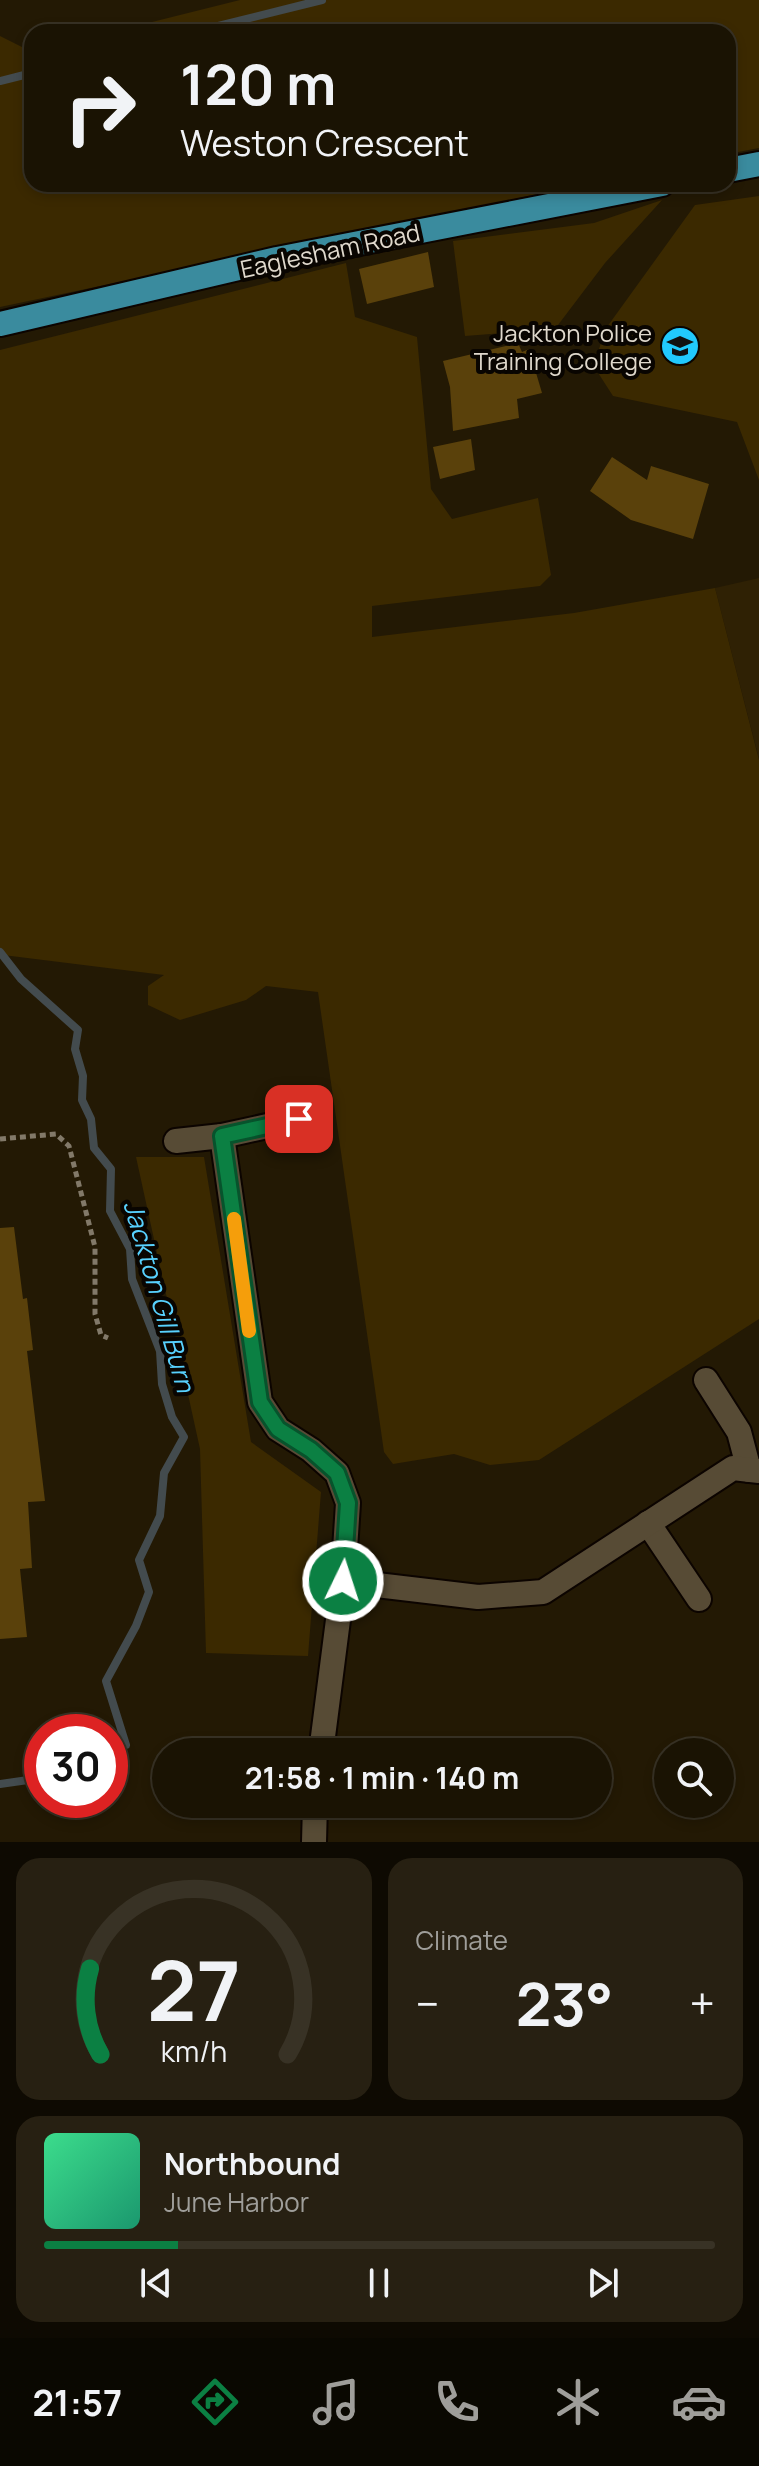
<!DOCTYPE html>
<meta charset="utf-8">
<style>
body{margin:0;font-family:Manrope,sans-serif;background:#272012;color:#f1f3f6;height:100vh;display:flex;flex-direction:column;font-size:30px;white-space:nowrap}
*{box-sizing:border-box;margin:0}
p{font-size:26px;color:#9f9e9a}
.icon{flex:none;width:44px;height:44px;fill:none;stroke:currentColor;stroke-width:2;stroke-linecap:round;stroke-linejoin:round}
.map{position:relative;height:1842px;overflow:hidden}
.panel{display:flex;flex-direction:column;gap:16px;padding:16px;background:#0e0a02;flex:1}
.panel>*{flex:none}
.banner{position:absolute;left:24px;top:24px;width:712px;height:168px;border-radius:24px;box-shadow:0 4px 12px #0003,0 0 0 2px #383225;background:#1a1303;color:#f1f3f6;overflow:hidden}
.controls{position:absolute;left:654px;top:1738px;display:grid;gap:16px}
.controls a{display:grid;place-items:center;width:80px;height:80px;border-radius:50%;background:#1a1303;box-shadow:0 4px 12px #0003,0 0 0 2px #383225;font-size:40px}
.speed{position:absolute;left:24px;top:1714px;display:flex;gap:16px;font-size:40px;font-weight:700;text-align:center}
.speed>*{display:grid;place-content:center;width:104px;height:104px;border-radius:50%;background:#1a1303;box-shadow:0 4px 12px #0003,0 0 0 2px #383225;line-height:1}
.speed .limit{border:12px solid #d22;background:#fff;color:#111}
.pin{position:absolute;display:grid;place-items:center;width:68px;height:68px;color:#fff;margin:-34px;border-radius:16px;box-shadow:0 4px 12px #0006}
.me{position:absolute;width:88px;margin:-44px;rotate:4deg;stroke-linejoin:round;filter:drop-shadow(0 0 6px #0008)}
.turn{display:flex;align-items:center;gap:28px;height:168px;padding:0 24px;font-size:36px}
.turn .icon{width:104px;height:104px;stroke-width:2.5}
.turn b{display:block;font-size:56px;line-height:68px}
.big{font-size:60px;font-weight:700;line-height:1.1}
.panel .widget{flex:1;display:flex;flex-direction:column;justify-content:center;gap:12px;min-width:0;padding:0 28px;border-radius:24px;background:#272012}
.panel .dial{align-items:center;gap:0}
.dial svg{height:208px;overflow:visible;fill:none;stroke:#383225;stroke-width:7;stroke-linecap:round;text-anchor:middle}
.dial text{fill:#f1f3f6;stroke:none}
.song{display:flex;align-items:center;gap:24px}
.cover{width:96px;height:96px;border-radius:12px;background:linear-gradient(135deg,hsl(150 70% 55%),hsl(160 70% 35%))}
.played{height:8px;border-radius:4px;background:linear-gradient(90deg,#0b8043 20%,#383225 20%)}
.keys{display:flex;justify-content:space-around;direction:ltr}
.heat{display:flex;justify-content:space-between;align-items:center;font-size:44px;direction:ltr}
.panel .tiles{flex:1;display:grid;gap:16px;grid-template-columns:1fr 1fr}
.widget:last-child{grid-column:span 2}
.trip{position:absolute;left:152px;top:1738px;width:460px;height:80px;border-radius:40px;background:#1a1303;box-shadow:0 4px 12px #0003,0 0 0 2px #383225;font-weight:700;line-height:80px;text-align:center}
.menu{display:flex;height:128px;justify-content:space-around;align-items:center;background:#0a0801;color:#9f9e9a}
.menu .icon{width:56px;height:56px}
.menu .on{color:#0b8043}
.menu b{font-size:36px;color:#f1f3f6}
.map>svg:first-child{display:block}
</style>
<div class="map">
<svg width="759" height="1842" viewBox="0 0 759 1842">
<rect width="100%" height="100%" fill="#231904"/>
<!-- built -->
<path fill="#2f2104" d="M759,578V759L715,588Z"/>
<!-- green -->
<g fill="#3b2900">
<path d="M240,0H759V148L728,154V32H112Z"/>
<path d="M0,36L32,52V184H586L0,307Z"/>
<path d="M759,196V480L737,422L613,396L593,365L607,327L695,205Z"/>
<path d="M662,200L605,263L555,329L465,336L453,241L594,223Z"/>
<path d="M346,263L355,317L417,337L431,489L452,519L538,498L551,575L540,586L372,606V637L574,613L715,588L759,760V1319L539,1460L490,1465L454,1454L393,1464L384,1452L318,992L266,986L246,1000L180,1020L148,1005V986L164,975L3,955L0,952V350Z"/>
<path d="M136,1157H204L251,1442L321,1492L308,1656L206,1653L200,1449Z"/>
</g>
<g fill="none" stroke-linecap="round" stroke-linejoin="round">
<!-- stream -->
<g stroke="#434b4e" stroke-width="8">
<path d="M194,32L322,0"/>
<path d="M0,81L32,73"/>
<path d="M0,952L21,979L78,1030L75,1049L83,1076L82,1100L91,1119L94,1148L111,1169L110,1211L130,1249L132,1279L160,1351L162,1384L172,1417L184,1437L164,1473L160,1516L139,1560L149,1592L136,1626L106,1681L126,1745L110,1749"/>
<path d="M0,1784L42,1778"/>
</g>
</g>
<!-- building -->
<g fill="#5a410b">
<path d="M428,252L434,287L367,304L359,269Z"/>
<path d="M518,343L522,352L529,349L542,393L517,399L519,418L453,431L450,387L443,361Z"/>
<path d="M471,439L475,470L440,479L433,447Z"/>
<path d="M612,457L647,480L651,466L709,484L693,539L631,520L590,491Z"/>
<path d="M14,1227L23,1299L27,1298L33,1350L27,1351L45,1501L28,1502L32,1568L20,1569L27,1637L0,1639V1228Z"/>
</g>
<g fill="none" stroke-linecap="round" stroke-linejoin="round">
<!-- minor casing -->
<g stroke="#0c0400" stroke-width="28">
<g id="minor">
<path d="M222,1136L260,1402L278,1429L311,1450L337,1473L348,1503L343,1581L321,1752"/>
<path d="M176,1141L222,1136L299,1119"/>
<path d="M706,1380L739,1432L749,1470"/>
<path d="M648,1523L699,1599"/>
<path d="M343,1581L478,1597L543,1592L733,1468L759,1471"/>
<path d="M314,1842L315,1804"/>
</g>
</g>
<!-- major casing -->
<g stroke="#0c0400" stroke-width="28">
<g id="major">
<path d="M728,170L759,164"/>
<path d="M0,324L277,259L662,184"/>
</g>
</g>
<!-- path -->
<path stroke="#827969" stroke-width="5" stroke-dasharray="6 4" stroke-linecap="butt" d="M0,1139L56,1134L69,1146L95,1247V1314L101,1335L108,1338"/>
<!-- minor -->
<use href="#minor" stroke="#574b35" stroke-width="24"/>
<!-- major -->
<use href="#major" stroke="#3a8b9e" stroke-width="24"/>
</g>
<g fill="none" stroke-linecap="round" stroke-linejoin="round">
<!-- route casing -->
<g stroke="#07532c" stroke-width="20">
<path id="route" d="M299,1119L222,1136L260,1402L278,1429L311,1450L337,1473L348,1503L343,1581"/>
</g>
<!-- route -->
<use href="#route" stroke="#0b8043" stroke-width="14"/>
<!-- slow -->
<path stroke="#f59e0b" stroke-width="14" d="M234,1219L249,1331"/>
</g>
<!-- icons -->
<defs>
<g id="university-disc" transform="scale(2)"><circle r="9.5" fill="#21c9fd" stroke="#090501"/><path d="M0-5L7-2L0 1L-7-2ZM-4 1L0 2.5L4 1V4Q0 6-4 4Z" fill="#111"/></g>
</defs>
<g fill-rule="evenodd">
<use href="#university-disc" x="680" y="346"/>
</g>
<g text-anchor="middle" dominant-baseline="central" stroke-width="8" stroke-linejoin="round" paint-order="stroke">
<!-- street labels -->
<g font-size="24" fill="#dfd8cc" stroke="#090501">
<text transform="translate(330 250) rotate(-12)">Eaglesham Road</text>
</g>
<!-- poi labels -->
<g font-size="24" fill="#dfd8cc" stroke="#090501" text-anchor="end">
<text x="652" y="332">Jackton Police<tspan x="652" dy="28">Training College</tspan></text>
</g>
<!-- water labels -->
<g font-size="26" font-style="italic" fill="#58d1fe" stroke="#090501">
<text transform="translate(160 1296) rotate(74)">Jackton Gill Burn</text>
</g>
</g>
</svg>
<div class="controls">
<a><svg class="icon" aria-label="search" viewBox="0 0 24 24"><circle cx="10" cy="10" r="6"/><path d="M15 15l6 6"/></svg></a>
</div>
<div class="speed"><div class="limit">30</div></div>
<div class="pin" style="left:299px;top:1119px;background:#d93025"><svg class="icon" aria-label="arrive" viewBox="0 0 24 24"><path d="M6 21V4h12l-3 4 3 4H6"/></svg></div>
<svg class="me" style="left:343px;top:1581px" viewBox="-20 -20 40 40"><circle r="17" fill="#0b8043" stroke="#fff" stroke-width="3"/><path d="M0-11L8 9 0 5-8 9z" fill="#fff"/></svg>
<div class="trip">21:58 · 1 min · 140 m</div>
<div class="banner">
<div class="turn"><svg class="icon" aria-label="right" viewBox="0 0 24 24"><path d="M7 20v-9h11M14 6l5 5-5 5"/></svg><div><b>120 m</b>Weston Crescent</div></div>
</div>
</div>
<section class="panel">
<div class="tiles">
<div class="widget dial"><svg viewBox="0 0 100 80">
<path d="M14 69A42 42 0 1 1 86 69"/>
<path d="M14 69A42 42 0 0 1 10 36" stroke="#0b8043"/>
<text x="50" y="56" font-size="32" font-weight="700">27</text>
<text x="50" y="72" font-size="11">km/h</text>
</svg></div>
<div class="widget"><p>Climate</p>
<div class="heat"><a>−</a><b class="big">23°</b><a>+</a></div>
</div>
<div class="widget">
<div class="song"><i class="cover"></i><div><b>Northbound</b><p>June Harbor</p></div></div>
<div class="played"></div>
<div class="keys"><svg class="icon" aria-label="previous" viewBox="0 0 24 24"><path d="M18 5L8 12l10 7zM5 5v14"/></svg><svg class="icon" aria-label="pause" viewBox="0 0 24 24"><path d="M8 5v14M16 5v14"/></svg><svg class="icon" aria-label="next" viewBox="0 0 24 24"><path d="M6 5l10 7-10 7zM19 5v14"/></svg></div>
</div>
</div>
</section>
<nav class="menu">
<b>21:57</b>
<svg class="icon on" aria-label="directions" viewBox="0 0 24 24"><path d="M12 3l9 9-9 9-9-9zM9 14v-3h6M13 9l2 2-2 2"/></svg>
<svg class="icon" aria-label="music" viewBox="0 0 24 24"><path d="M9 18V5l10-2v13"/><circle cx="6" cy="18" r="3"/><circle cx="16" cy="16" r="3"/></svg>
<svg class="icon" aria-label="phone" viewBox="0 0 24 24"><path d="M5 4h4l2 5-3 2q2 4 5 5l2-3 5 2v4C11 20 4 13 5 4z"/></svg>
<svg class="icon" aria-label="climate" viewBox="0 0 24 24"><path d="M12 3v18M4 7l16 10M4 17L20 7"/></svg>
<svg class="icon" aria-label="car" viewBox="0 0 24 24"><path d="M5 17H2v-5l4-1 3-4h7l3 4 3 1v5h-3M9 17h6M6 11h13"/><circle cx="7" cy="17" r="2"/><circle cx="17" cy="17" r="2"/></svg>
</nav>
